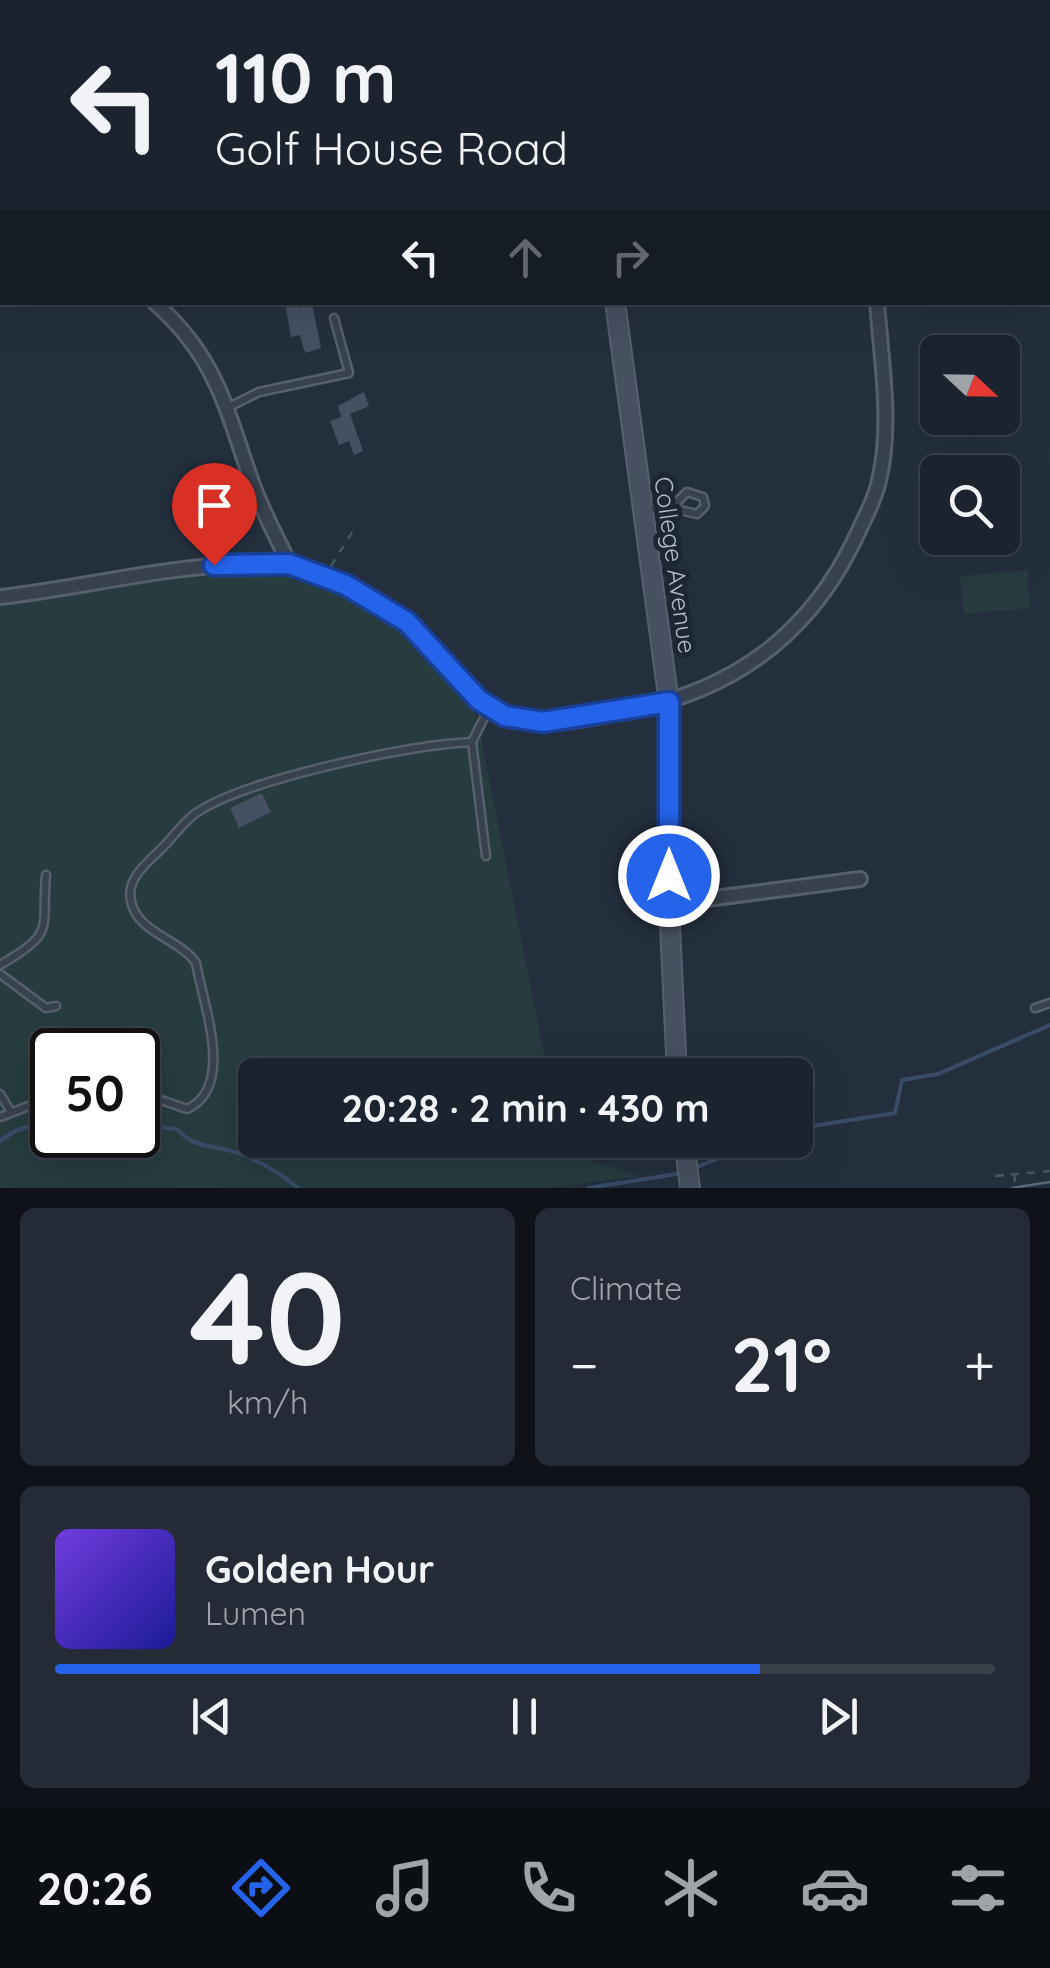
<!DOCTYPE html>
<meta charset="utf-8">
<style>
body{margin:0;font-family:Quicksand,sans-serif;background:#242b36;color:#f1f3f6;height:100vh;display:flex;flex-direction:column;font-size:38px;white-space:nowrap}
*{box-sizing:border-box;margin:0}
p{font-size:32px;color:#a0a4aa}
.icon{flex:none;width:55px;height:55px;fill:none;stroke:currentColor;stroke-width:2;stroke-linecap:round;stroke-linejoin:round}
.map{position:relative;height:1188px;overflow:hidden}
.drawer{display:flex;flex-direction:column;gap:20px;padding:20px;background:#0f1319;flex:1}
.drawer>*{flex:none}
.guide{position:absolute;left:0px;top:0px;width:1050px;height:305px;box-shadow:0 10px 40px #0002,0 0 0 2px #39404a;background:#1b232e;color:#f1f3f6;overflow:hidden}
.needle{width:65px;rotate:112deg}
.fabs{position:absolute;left:920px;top:335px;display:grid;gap:20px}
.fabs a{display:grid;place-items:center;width:100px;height:100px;border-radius:15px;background:#1b232e;box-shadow:0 10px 40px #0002,0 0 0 2px #39404a;font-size:50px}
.speed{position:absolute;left:30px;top:1028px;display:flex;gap:20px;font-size:50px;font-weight:700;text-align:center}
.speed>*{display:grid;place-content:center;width:130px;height:130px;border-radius:50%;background:#1b232e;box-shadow:0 10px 40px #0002,0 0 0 2px #39404a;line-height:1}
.speed .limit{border:5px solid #111;border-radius:15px;background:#fff;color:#111}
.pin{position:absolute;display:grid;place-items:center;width:85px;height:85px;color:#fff;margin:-102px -42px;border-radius:50% 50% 50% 0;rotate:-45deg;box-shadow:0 0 10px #0007}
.pin .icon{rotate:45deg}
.me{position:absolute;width:110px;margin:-55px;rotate:0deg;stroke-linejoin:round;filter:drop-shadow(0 0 8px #0008)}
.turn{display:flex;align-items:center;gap:35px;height:210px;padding:0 50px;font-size:45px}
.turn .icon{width:130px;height:130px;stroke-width:2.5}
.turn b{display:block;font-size:70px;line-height:85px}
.lanes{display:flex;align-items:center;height:95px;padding:0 50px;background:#0003;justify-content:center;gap:50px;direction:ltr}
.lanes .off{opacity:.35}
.big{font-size:75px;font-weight:700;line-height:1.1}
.drawer .card{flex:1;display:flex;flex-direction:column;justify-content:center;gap:15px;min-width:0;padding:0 35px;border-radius:15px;background:#242b36}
.drawer .dial{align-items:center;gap:0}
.dial b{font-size:130px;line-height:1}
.song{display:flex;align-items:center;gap:30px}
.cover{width:120px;height:120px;border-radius:15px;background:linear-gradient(135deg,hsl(260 70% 55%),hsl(240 70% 35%))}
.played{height:10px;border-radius:5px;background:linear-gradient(90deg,#2563eb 75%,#39404a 75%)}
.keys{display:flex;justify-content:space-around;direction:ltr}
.heat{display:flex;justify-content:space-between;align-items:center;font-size:55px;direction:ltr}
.drawer .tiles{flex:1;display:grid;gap:20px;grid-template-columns:1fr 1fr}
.card:last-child{grid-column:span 2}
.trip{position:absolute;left:238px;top:1058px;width:575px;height:100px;border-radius:15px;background:#1b232e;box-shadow:0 10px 40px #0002,0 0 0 2px #39404a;font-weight:700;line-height:100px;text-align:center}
.menu{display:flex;height:160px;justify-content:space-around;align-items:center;background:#0b0e12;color:#a0a4aa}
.menu .icon{width:70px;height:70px}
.menu .current{color:#2563eb}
.menu b{font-size:45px;color:#f1f3f6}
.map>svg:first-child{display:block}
</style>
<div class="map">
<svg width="1050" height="1188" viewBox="0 0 1050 1188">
<rect width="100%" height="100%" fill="#242f3e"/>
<!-- green -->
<g fill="#263c3f" fill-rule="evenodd">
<path d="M1027,570L1030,608L964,614L960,576Z"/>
<path d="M220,572H285L345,590L419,643L476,714L548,1075H255V1140H561L573,1156L642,1176L545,1188H0V600ZM52,1050H138V1135H52Z"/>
</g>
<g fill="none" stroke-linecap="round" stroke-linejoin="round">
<!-- stream -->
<g stroke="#394c67" stroke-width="4">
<path d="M138,1125L177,1129C196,1151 217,1144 243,1155C263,1163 281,1174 298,1188"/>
<path d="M795,1134L806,1127L895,1113L902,1080L938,1074L1050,1025"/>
<path d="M0,1141L15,1131L52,1119"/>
<path d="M692,1169L724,1156L773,1148L786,1140"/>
<path d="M588,1188L683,1173"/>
</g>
</g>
<!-- building -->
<g fill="#455162">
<path d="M285,302H298L299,308L312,304L321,348L305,353L300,335L291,337Z"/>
<path d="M364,392L369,406L350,414L363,451L354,455L349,441L339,445L330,421L341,417L338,406Z"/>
<path d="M262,793L271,812L239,828L230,808Z"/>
</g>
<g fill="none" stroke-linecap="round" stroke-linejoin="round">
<!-- service casing -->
<g stroke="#565f6c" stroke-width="11">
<g id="service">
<path d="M229,407L259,392L349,373L334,318"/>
<path d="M644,509L671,508L697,514L705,506L703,497L687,492L671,508"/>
<path d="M472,742L486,856"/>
<path d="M0,965C57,932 41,930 46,875"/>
<path d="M0,974L46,1008L56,1006"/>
<path d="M1035,1008L1050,1003"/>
<path d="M138,1092L187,1109C236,1087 203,1005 196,963C180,939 137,933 131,901C126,879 146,864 160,850C175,836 185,818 204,808C259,777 408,745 472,742L489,708"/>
<path d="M0,1094L11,1112"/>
<path d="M0,1117L52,1097"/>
</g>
</g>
<!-- minor casing -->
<g stroke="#565f6c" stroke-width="18">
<g id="minor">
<path d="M816,0L818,2"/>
<path d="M0,250L2,251"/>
<path d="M154,302C218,358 226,410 253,485C263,512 277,538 289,563"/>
<path d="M0,597C82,588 164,566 247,564C262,564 279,561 292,565C339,576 390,603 424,637C450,662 469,701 504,716C540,732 594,717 631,710C734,690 809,635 855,539C864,519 876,498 880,476C892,421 881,358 877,302"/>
<path d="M669,904L860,879"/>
</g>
</g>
<!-- secondary casing -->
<g stroke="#565f6c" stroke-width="22">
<g id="secondary">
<path d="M574,0V2"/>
<path d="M615,302L669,703V904L677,1075"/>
<path d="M684,1140L690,1188"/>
</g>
</g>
<!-- path -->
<g stroke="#44595c" stroke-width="2.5" stroke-dasharray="8 8" stroke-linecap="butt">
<path d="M331,566L356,526"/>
<path d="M995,1176L1050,1171"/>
<path d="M996,1176L1014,1174"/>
</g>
<!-- service -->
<use href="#service" stroke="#38414e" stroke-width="6"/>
<!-- minor -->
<use href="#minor" stroke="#38414e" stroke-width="12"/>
<!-- secondary -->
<use href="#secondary" stroke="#465061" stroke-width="18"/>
<!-- tram -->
<path stroke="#5a6575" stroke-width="2.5" d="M1012,1188L1050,1182"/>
<!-- path-bridge -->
<path stroke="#44595c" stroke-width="2.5" stroke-dasharray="8 8" stroke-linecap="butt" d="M1014,1174L1016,1188"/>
</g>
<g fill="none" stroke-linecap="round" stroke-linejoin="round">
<!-- route casing -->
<g stroke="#184099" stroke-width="25">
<path id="route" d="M214,565L289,564L346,585L407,622L479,700L505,716L543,722L669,702V876"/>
</g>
<!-- route -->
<use href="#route" stroke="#2563eb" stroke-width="18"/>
</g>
<g text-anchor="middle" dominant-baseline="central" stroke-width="10" stroke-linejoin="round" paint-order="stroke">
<!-- street labels -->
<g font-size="25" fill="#b4bcc9" stroke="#1d2633">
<text transform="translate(676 565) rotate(82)">College Avenue</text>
</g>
</g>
</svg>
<div class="fabs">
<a><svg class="needle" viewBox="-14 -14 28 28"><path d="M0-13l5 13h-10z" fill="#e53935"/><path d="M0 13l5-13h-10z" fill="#a0a4aa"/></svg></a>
<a><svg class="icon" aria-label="search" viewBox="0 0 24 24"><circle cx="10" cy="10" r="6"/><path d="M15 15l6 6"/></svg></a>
</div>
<div class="speed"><div class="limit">50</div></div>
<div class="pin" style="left:214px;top:565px;background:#d93025"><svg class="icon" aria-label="arrive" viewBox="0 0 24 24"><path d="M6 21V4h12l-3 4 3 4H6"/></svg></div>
<svg class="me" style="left:669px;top:876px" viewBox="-20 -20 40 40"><circle r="17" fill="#2563eb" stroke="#fff" stroke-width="3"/><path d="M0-11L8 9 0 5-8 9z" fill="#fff"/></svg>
<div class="trip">20:28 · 2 min · 430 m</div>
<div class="guide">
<div class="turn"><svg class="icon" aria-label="left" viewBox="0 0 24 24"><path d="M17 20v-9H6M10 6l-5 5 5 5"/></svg><div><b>110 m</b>Golf House Road</div></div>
<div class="lanes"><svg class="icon" aria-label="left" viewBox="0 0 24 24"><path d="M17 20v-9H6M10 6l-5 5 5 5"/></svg><svg class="icon off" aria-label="ahead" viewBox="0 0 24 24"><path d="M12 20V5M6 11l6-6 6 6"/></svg><svg class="icon off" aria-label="right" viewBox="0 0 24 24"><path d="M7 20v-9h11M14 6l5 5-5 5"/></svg></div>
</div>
</div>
<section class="drawer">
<div class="tiles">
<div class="card dial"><b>40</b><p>km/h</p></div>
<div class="card"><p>Climate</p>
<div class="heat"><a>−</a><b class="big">21°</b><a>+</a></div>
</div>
<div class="card">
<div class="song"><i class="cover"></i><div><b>Golden Hour</b><p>Lumen</p></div></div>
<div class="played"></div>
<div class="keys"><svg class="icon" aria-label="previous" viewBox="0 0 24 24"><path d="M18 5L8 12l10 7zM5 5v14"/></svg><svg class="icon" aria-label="pause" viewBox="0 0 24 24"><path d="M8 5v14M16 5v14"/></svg><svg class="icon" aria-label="next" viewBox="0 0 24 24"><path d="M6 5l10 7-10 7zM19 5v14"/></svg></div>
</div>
</div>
</section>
<nav class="menu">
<b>20:26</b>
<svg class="icon current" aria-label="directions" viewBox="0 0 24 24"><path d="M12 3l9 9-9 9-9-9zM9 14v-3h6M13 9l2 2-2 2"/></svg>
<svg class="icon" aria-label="music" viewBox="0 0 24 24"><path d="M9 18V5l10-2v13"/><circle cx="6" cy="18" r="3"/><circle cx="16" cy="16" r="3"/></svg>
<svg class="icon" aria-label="phone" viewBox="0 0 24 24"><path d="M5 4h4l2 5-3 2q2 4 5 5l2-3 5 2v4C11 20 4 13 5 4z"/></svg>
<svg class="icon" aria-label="climate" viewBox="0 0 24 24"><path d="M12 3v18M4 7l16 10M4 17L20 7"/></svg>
<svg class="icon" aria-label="car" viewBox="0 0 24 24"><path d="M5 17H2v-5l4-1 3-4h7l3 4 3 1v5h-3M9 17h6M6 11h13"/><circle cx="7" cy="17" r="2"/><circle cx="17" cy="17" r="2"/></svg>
<svg class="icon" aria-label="filters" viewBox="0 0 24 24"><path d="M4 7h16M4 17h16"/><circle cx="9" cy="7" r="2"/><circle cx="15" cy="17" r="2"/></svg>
</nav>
